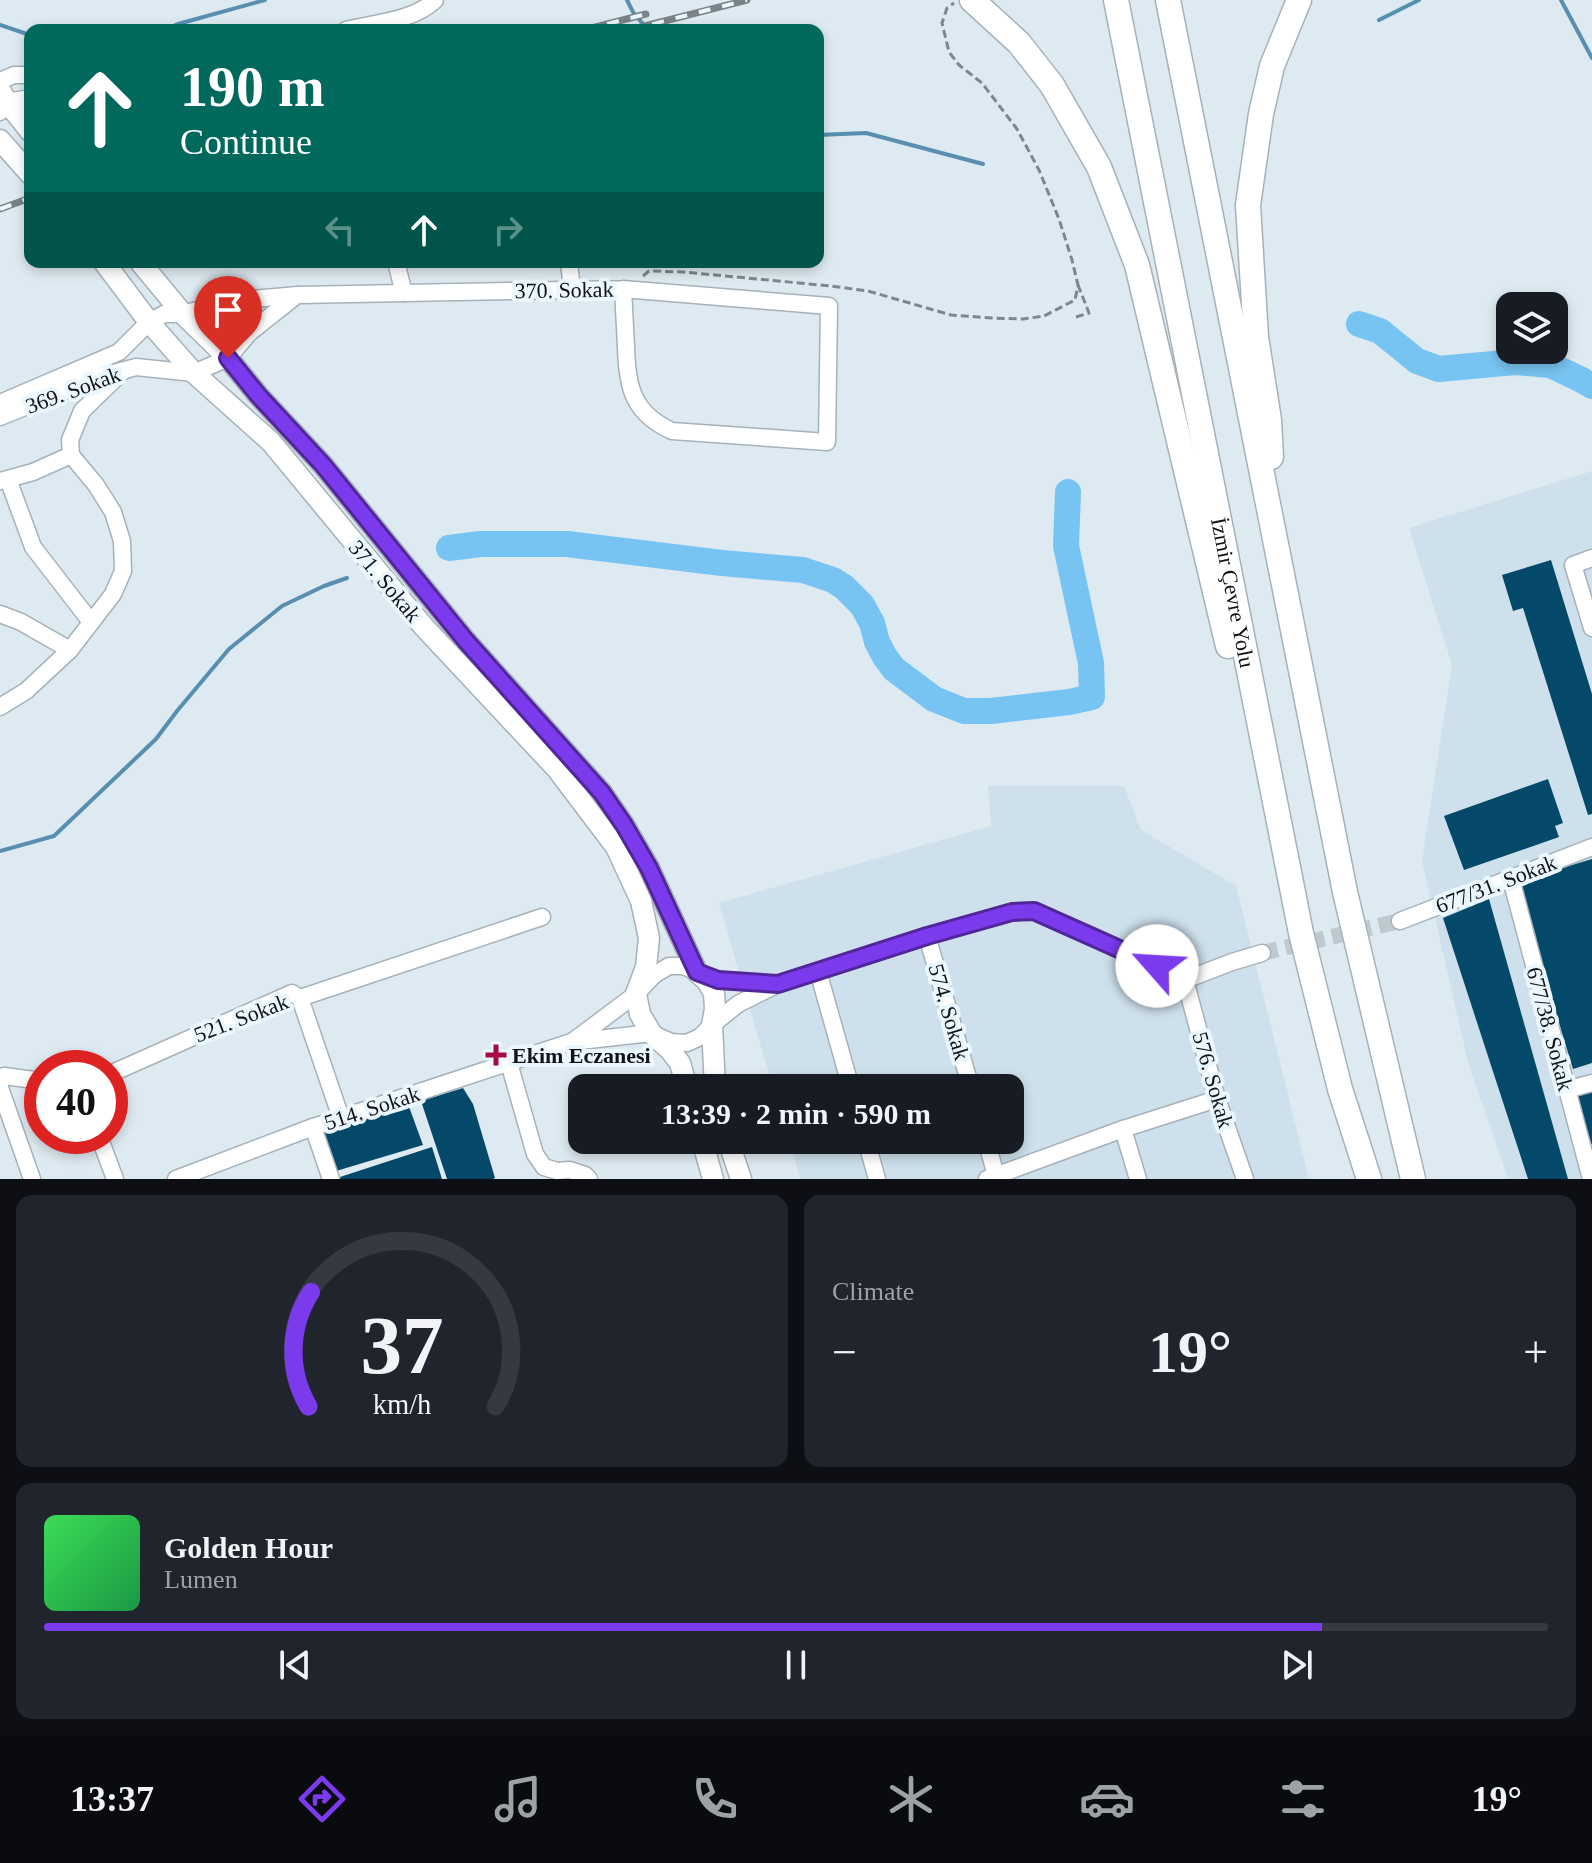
<!DOCTYPE html>
<meta charset="utf-8">
<style>
body{margin:0;font-family:"Times New Roman",serif;background:#20242c;color:#f1f3f6;height:100vh;display:flex;flex-direction:column;font-size:30px;white-space:nowrap}
*{box-sizing:border-box;margin:0}
p{font-size:26px;color:#9ea1a6}
.icon{flex:none;width:44px;height:44px;fill:none;stroke:currentColor;stroke-width:2;stroke-linecap:round;stroke-linejoin:round}
.map{position:relative;height:1179px;overflow:hidden}
.side{display:flex;flex-direction:column;gap:16px;padding:16px;background:#0d0f14;flex:1}
.side>*{flex:none}
.banner{position:absolute;left:24px;top:24px;width:800px;height:244px;border-radius:16px;box-shadow:0 4px 12px #0003;background:#00695c;color:#fff;overflow:hidden}
.controls{position:absolute;left:1496px;top:292px;display:grid;gap:16px}
.controls a{display:grid;place-items:center;width:72px;height:72px;border-radius:16px;background:#171b24;box-shadow:0 4px 12px #0003;font-size:40px}
.speed{position:absolute;left:24px;top:1050px;display:flex;gap:16px;font-size:40px;font-weight:700;text-align:center}
.speed>*{display:grid;place-content:center;width:104px;height:104px;border-radius:50%;background:#171b24;box-shadow:0 4px 12px #0003;line-height:1}
.speed .limit{border:12px solid #d22;background:#fff;color:#111}
.pin{position:absolute;display:grid;place-items:center;width:68px;height:68px;color:#fff;margin:-82px -34px;border-radius:50% 50% 50% 0;rotate:-45deg;box-shadow:0 0 8px #0007}
.pin .icon{rotate:45deg}
.me{position:absolute;width:88px;margin:-44px;rotate:296deg;stroke-linejoin:round;filter:drop-shadow(0 0 6px #0008)}
.turn{display:flex;align-items:center;gap:28px;height:168px;padding:0 24px;font-size:36px}
.turn .icon{width:104px;height:104px;stroke-width:2.5}
.turn b{display:block;font-size:56px;line-height:68px}
.lanes{display:flex;align-items:center;height:76px;padding:0 24px;background:#0003;justify-content:center;gap:40px;direction:ltr}
.lanes .off{opacity:.35}
.big{font-size:60px;font-weight:700;line-height:1.1}
.side .widget{flex:1;display:flex;flex-direction:column;justify-content:center;gap:12px;min-width:0;padding:0 28px;border-radius:16px;background:#20242c}
.side .dial{align-items:center;gap:0}
.dial svg{height:208px;overflow:visible;fill:none;stroke:#363941;stroke-width:7;stroke-linecap:round;text-anchor:middle}
.dial text{fill:#f1f3f6;stroke:none}
.song{display:flex;align-items:center;gap:24px}
.cover{width:96px;height:96px;border-radius:12px;background:linear-gradient(135deg,hsl(130 70% 55%),hsl(140 70% 35%))}
.played{height:8px;border-radius:4px;background:linear-gradient(90deg,#7c3aed 85%,#363941 85%)}
.keys{display:flex;justify-content:space-around;direction:ltr}
.heat{display:flex;justify-content:space-between;align-items:center;font-size:44px;direction:ltr}
.side .tiles{flex:1;display:grid;gap:16px;grid-template-columns:1fr 1fr}
.widget:last-child{grid-column:span 2}
.trip{position:absolute;left:568px;top:1074px;width:456px;height:80px;border-radius:16px;background:#171b24;box-shadow:0 4px 12px #0003;font-weight:700;line-height:80px;text-align:center}
.menu{display:flex;height:128px;justify-content:space-around;align-items:center;background:#090b0e;color:#9ea1a6}
.menu .icon{width:56px;height:56px}
.menu .selected{color:#7c3aed}
.menu b{font-size:36px;color:#f1f3f6}
.map>svg:first-child{display:block}
</style>
<div class="map">
<svg width="1592" height="1179" viewBox="0 0 1592 1179">
<rect width="100%" height="100%" fill="#deeaf1"/>
<!-- built -->
<g fill="#cde0ec">
<path d="M1592,471V1179H1508L1468,1062L1422,861L1452,665L1409,528Z"/>
<path d="M988,786H1124L1141,830L1236,886L1309,1179H800L789,1140H1010V1088H773L719,903L991,826Z"/>
</g>
<g fill="none" stroke-linecap="round" stroke-linejoin="round">
<!-- stream -->
<g stroke="#588fb0" stroke-width="4">
<path d="M627,0L633,12L648,30"/>
<path d="M1561,0L1592,58"/>
<path d="M1379,20L1419,0"/>
<path d="M0,25L30,35"/>
<path d="M163,30L178,24L265,0"/>
<path d="M818,135L866,133L983,164"/>
<path d="M0,851L54,836L156,739L177,711L229,649L282,606L324,586L347,578"/>
</g>
<!-- river -->
<g stroke="#77c4f2" stroke-width="26">
<path d="M1359,324L1380,331L1417,361L1439,369L1515,362L1550,365L1580,379L1592,386"/>
<path d="M449,548L480,544H567L722,563L803,570L833,580L844,587L862,605L872,623L877,642L885,657L894,669L934,699L964,711H991L1069,702L1092,697L1091,663L1066,546L1068,492"/>
</g>
</g>
<!-- building -->
<g fill="#044969">
<path d="M1551,560L1592,694V814L1588,815L1523,608L1513,611L1502,575Z"/>
<path d="M1548,779L1563,823L1555,826L1559,837L1464,870L1444,816Z"/>
<path d="M1592,859V1063L1573,1069L1516,882Z"/>
<path d="M1489,899L1568,1179H1528L1443,918Z"/>
<path d="M463,1088L473,1104L495,1178L493,1179H447L421,1101Z"/>
<path d="M1592,1092V1144H1591L1577,1096Z"/>
<path d="M408,1104L423,1145L336,1171L324,1131Z"/>
<path d="M432,1147L442,1179H337V1178Z"/>
</g>
<g fill="none" stroke-linecap="round" stroke-linejoin="round">
<!-- minor-tunnel -->
<path stroke="#bfcad0" stroke-width="16" stroke-dasharray="16 8" stroke-linecap="butt" d="M1262,953L1400,921"/>
<!-- minor casing -->
<g stroke="#a6b1b9" stroke-width="19">
<g id="minor">
<path d="M346,30C373,23 414,21 435,0"/>
<path d="M0,81L14,75H30"/>
<path d="M0,112L7,102L30,98"/>
<path d="M396,262L404,293"/>
<path d="M569,262L572,290"/>
<path d="M0,403L119,352L149,322L164,314H183L230,301L298,295L623,289L829,306L827,442L672,431C632,413 627,386 626,347C625,328 624,308 623,289"/>
<path d="M0,417L99,377L136,367L194,373L228,358L249,333L297,295"/>
<path d="M8,479L33,547L91,622"/>
<path d="M0,481L33,472L71,455"/>
<path d="M1592,558L1573,565L1592,628"/>
<path d="M0,614L21,622L70,650"/>
<path d="M0,707L26,691L70,650L113,594L123,571L122,541L113,512L96,485L71,455L70,440L82,411L123,371"/>
<path d="M1511,879L1591,1179"/>
<path d="M1400,921L1592,847"/>
<path d="M927,936L971,1088"/>
<path d="M818,971L851,1088"/>
<path d="M1185,980L1217,1099L1245,1179"/>
<path d="M300,998L542,917"/>
<path d="M572,1042L636,994L654,975L669,966H683L718,980L775,984"/>
<path d="M509,1063L535,1154L544,1167L557,1171L570,1170L585,1175L589,1179"/>
<path d="M110,1074L292,993L300,998L341,1118"/>
<path d="M0,1082L4,1076L42,1081"/>
<path d="M0,1088L32,1179"/>
<path d="M1566,1090L1592,1083"/>
<path d="M313,1127L331,1179"/>
<path d="M1123,1129L1138,1179"/>
<path d="M99,1136L115,1179"/>
<path d="M866,1140L877,1179"/>
<path d="M986,1140L997,1179"/>
<path d="M176,1179L313,1127L571,1042L651,1033L671,1042L687,1043L700,1037L712,1025L738,1004L778,984L927,936L1012,912L1034,911L1099,939L1185,980L1232,962L1262,953"/>
<path d="M987,1179L1123,1129L1217,1099"/>
</g>
</g>
<!-- major casing -->
<g stroke="#a6b1b9" stroke-width="23">
<g id="major">
<path d="M0,90L7,102L30,131"/>
<path d="M0,140L30,174"/>
<path d="M104,262L149,322L194,373L271,442L423,626L557,769L616,847L641,901L649,938L646,967L636,994L640,1014L651,1033L670,1050L680,1063L687,1088"/>
<path d="M140,262L183,314L228,358L258,395L323,465L466,641L602,793L624,825L649,868L697,972L707,981L714,993L715,1009L712,1025L715,1088"/>
<path d="M702,1140L713,1179"/>
<path d="M728,1140L741,1179"/>
</g>
</g>
<!-- highway casing -->
<g stroke="#a6b1b9" stroke-width="27">
<g id="highway">
<path d="M972,0L1019,43L1052,85L1099,167L1137,265L1228,646"/>
<path id="s1" d="M1116,0L1301,933L1340,1089L1369,1179"/>
<path d="M1168,0L1345,892L1413,1179"/>
<path d="M1271,457L1269,420L1256,337L1248,205L1261,114L1272,66L1299,0"/>
</g>
</g>
<!-- path -->
<g stroke="#7f878c" stroke-width="3" stroke-dasharray="8 4" stroke-linecap="butt">
<path d="M643,276L649,271L683,272L831,286L868,291L951,315L992,318L1023,319L1044,316L1075,300L1078,285L1072,260L1059,219L1039,170L1017,129L982,83L959,65L949,52L942,23L947,8L954,3"/>
<path d="M1076,317L1089,313L1078,285"/>
</g>
<!-- minor -->
<use href="#minor" stroke="#fff" stroke-width="16"/>
<!-- major -->
<use href="#major" stroke="#fff" stroke-width="20"/>
<!-- highway -->
<use href="#highway" stroke="#fff" stroke-width="24"/>
<!-- rail casing -->
<g stroke="#7b8388" stroke-width="7">
<g id="rail">
<path d="M584,30L646,14"/>
<path d="M629,30L747,0"/>
<path d="M0,209L30,198"/>
</g>
</g>
<!-- rail -->
<use href="#rail" stroke="#ebf7ff" stroke-width="4" stroke-dasharray="12" stroke-linecap="butt"/>
</g>
<g fill="none" stroke-linecap="round" stroke-linejoin="round">
<!-- route casing -->
<g stroke="#51269a" stroke-width="20">
<path id="route" d="M228,358L258,395L323,465L466,641L602,793L624,825L649,868L697,972L718,980L778,984L927,936L1012,912L1034,911L1157,966"/>
</g>
<!-- route -->
<use href="#route" stroke="#7c3aed" stroke-width="14"/>
</g>
<!-- markers -->
<path fill="#a40b44" stroke="#ebf7ff" stroke-width="3" d="M492 1043h8v8h8v8h-8v8h-8v-8h-8v-8h8z"/>
<g text-anchor="middle" dominant-baseline="central" stroke-width="8" stroke-linejoin="round" paint-order="stroke">
<!-- street labels -->
<g font-size="22" fill="#101417" stroke="#ebf7ff">
<text transform="translate(564 290) rotate(-1)">370. Sokak</text>
<text transform="translate(73 390) rotate(-20)">369. Sokak</text>
<text transform="translate(385 581) rotate(50)">371. Sokak</text>
<text stroke="none"><textPath href="#s1" startOffset="604">İzmir Çevre Yolu</textPath></text>
<text transform="translate(1496 884) rotate(-21)">677/31. Sokak</text>
<text transform="translate(949 1012) rotate(74)">574. Sokak</text>
<text transform="translate(241 1018) rotate(-21)">521. Sokak</text>
<text transform="translate(1550 1029) rotate(75)">677/38. Sokak</text>
<text transform="translate(1213 1080) rotate(74)">576. Sokak</text>
<text transform="translate(372 1108) rotate(-18)">514. Sokak</text>
</g>
<!-- poi labels -->
<g font-size="22" font-weight="bold" fill="#101417" stroke="#ebf7ff" text-anchor="start">
<text x="512" y="1055">Ekim Eczanesi</text>
</g>
</g>
</svg>
<div class="controls">
<a><svg class="icon" aria-label="layers" viewBox="0 0 24 24"><path d="M12 4l9 5-9 5-9-5zM3 14l9 5 9-5"/></svg></a>
</div>
<div class="speed"><div class="limit">40</div></div>
<div class="pin" style="left:228px;top:358px;background:#d93025"><svg class="icon" aria-label="arrive" viewBox="0 0 24 24"><path d="M6 21V4h12l-3 4 3 4H6"/></svg></div>
<svg class="me" style="left:1157px;top:966px" viewBox="-20 -20 40 40"><circle r="19" fill="#fff"/><path d="M0-13L10 11 0 6-10 11z" fill="#7c3aed"/></svg>
<div class="trip">13:39 · 2 min · 590 m</div>
<div class="banner">
<div class="turn"><svg class="icon" aria-label="ahead" viewBox="0 0 24 24"><path d="M12 20V5M6 11l6-6 6 6"/></svg><div><b>190 m</b>Continue</div></div>
<div class="lanes"><svg class="icon off" aria-label="left" viewBox="0 0 24 24"><path d="M17 20v-9H6M10 6l-5 5 5 5"/></svg><svg class="icon" aria-label="ahead" viewBox="0 0 24 24"><path d="M12 20V5M6 11l6-6 6 6"/></svg><svg class="icon off" aria-label="right" viewBox="0 0 24 24"><path d="M7 20v-9h11M14 6l5 5-5 5"/></svg></div>
</div>
</div>
<section class="side">
<div class="tiles">
<div class="widget dial"><svg viewBox="0 0 100 80">
<path d="M14 69A42 42 0 1 1 86 69"/>
<path d="M14 69A42 42 0 0 1 15 25" stroke="#7c3aed"/>
<text x="50" y="56" font-size="32" font-weight="700">37</text>
<text x="50" y="72" font-size="11">km/h</text>
</svg></div>
<div class="widget"><p>Climate</p>
<div class="heat"><a>−</a><b class="big">19°</b><a>+</a></div>
</div>
<div class="widget">
<div class="song"><i class="cover"></i><div><b>Golden Hour</b><p>Lumen</p></div></div>
<div class="played"></div>
<div class="keys"><svg class="icon" aria-label="previous" viewBox="0 0 24 24"><path d="M18 5L8 12l10 7zM5 5v14"/></svg><svg class="icon" aria-label="pause" viewBox="0 0 24 24"><path d="M8 5v14M16 5v14"/></svg><svg class="icon" aria-label="next" viewBox="0 0 24 24"><path d="M6 5l10 7-10 7zM19 5v14"/></svg></div>
</div>
</div>
</section>
<nav class="menu">
<b>13:37</b>
<svg class="icon selected" aria-label="directions" viewBox="0 0 24 24"><path d="M12 3l9 9-9 9-9-9zM9 14v-3h6M13 9l2 2-2 2"/></svg>
<svg class="icon" aria-label="music" viewBox="0 0 24 24"><path d="M9 18V5l10-2v13"/><circle cx="6" cy="18" r="3"/><circle cx="16" cy="16" r="3"/></svg>
<svg class="icon" aria-label="phone" viewBox="0 0 24 24"><path d="M5 4h4l2 5-3 2q2 4 5 5l2-3 5 2v4C11 20 4 13 5 4z"/></svg>
<svg class="icon" aria-label="climate" viewBox="0 0 24 24"><path d="M12 3v18M4 7l16 10M4 17L20 7"/></svg>
<svg class="icon" aria-label="car" viewBox="0 0 24 24"><path d="M5 17H2v-5l4-1 3-4h7l3 4 3 1v5h-3M9 17h6M6 11h13"/><circle cx="7" cy="17" r="2"/><circle cx="17" cy="17" r="2"/></svg>
<svg class="icon" aria-label="filters" viewBox="0 0 24 24"><path d="M4 7h16M4 17h16"/><circle cx="9" cy="7" r="2"/><circle cx="15" cy="17" r="2"/></svg>
<b>19°</b>
</nav>
